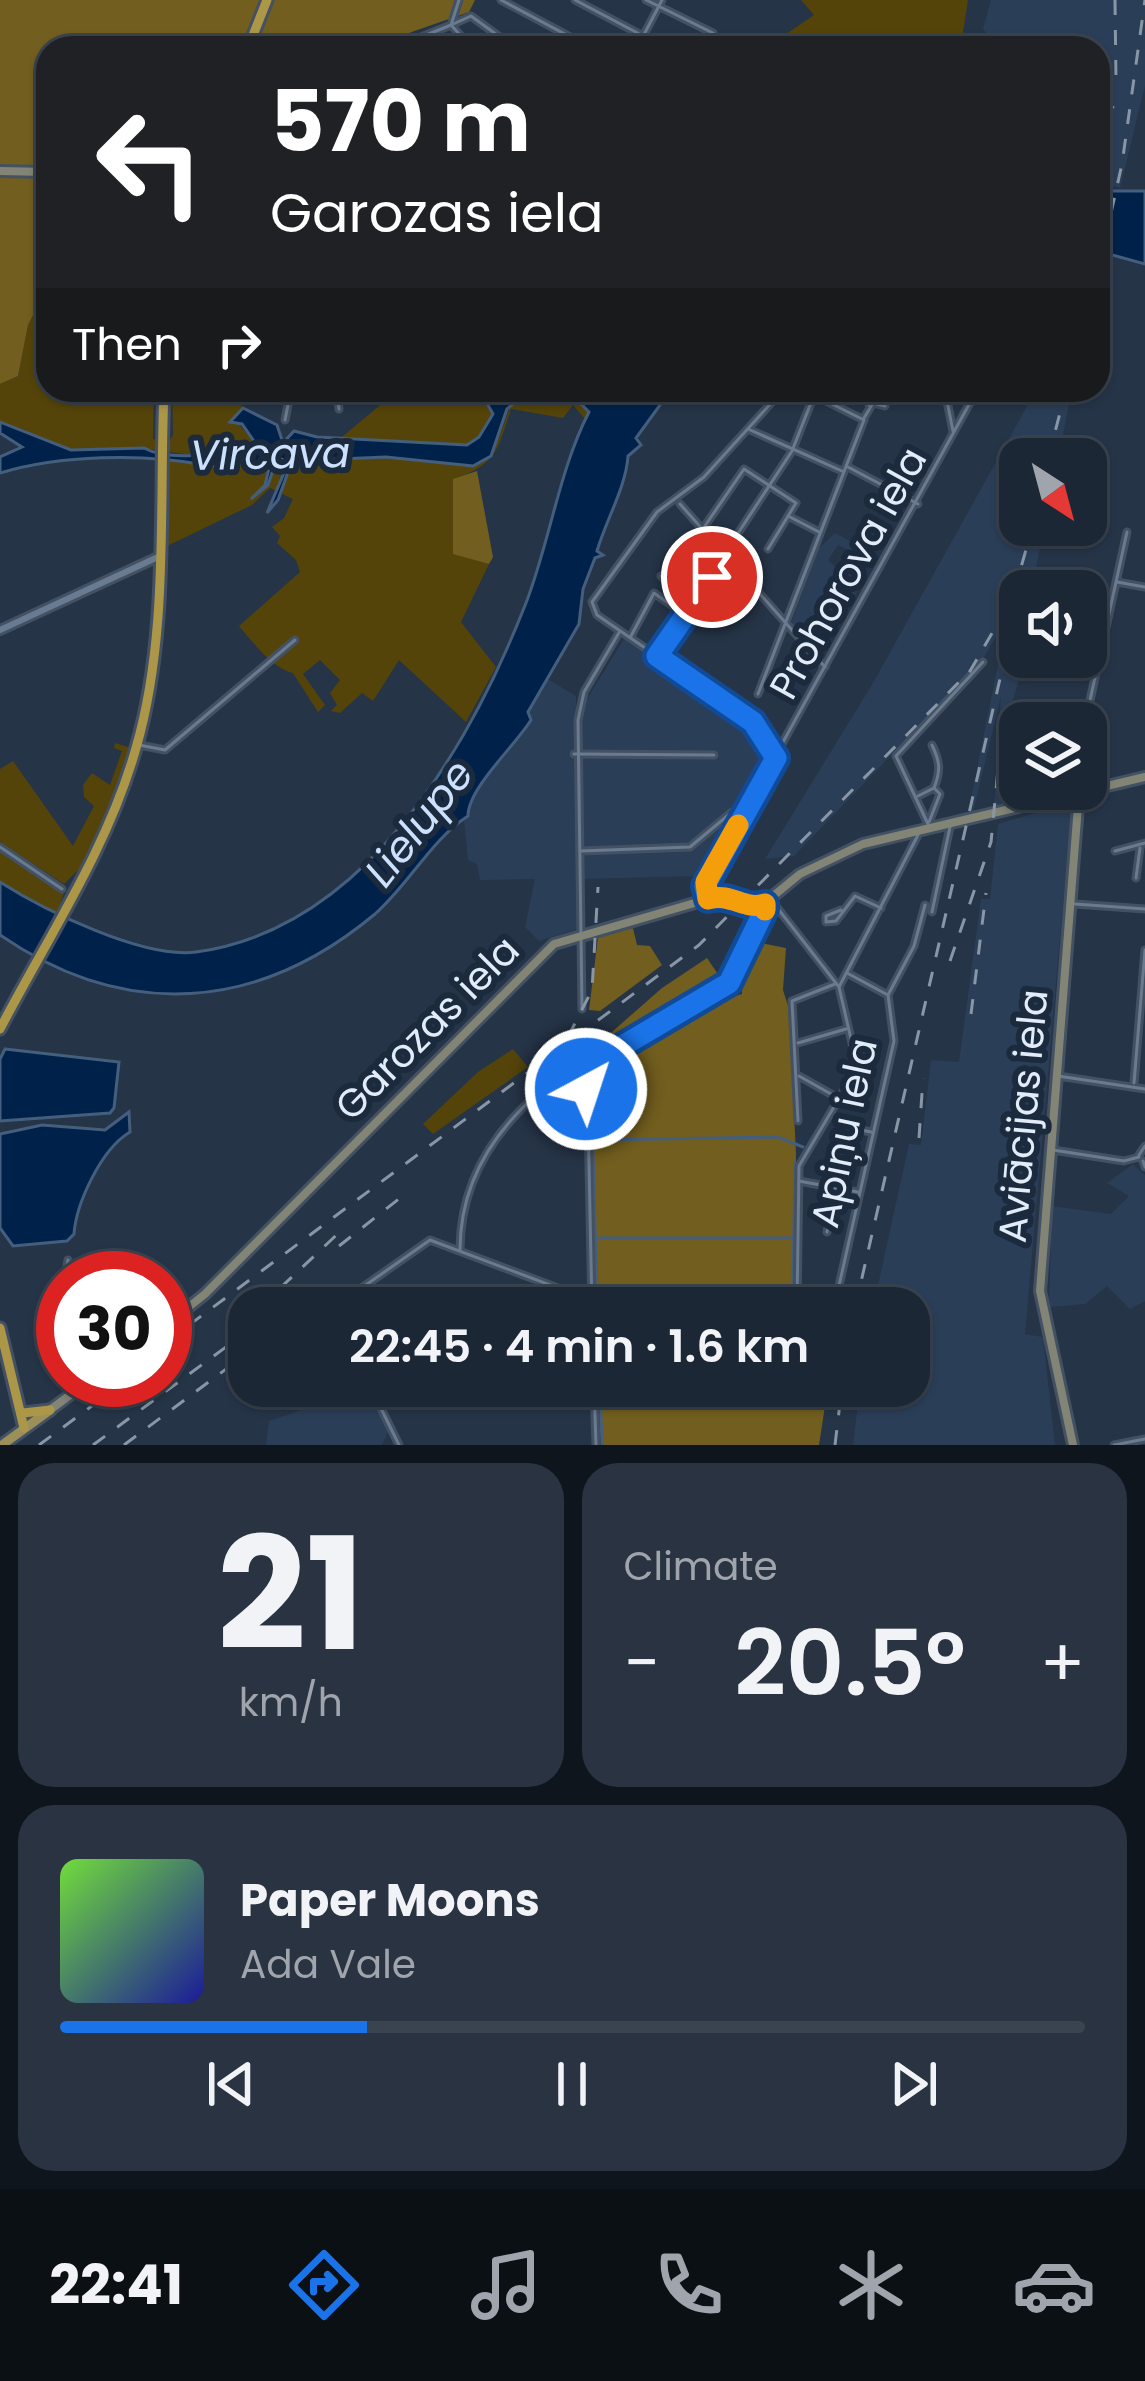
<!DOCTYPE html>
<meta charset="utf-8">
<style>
body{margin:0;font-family:Poppins,sans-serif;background:#293341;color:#f1f3f6;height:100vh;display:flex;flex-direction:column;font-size:45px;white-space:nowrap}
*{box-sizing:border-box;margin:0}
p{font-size:39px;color:#a0a5ad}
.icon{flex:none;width:66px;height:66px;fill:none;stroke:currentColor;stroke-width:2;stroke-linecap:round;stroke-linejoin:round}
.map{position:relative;height:1445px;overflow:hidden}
.drawer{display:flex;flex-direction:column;gap:18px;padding:18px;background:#0f151d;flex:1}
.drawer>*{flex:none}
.hud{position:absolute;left:36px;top:36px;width:1074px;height:366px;border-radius:36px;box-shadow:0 3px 9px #0004,0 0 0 3px #3a4450;background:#202124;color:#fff;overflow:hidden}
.needle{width:78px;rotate:144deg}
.fabs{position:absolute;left:999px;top:438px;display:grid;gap:24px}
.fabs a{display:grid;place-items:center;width:108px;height:108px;border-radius:24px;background:#1c2735;box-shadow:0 3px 9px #0004,0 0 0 3px #3a4450;font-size:60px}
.speed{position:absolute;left:36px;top:1251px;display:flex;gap:24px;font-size:60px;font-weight:700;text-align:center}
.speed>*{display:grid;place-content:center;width:156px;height:156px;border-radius:50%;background:#1c2735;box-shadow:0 3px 9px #0004,0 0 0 3px #3a4450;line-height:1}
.speed .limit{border:18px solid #d22;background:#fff;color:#111}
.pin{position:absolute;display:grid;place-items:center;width:102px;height:102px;color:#fff;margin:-51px;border:6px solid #fff;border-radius:50%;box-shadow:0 3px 12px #0007}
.me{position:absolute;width:132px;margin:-66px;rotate:40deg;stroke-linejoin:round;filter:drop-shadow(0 0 9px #0008)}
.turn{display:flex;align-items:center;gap:42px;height:252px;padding:0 36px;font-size:54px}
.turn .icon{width:156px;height:156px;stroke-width:2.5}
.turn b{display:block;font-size:84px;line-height:102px}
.then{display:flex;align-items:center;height:114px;padding:0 36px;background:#0003;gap:24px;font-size:45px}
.big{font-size:90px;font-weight:600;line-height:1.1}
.drawer .tile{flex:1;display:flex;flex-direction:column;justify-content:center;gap:18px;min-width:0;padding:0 42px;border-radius:36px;background:#293341}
.drawer .dial{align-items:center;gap:0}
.dial b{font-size:156px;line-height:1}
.song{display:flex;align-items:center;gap:36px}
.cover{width:144px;height:144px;border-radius:18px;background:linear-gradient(135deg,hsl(100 70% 55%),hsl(240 70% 35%))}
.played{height:12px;border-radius:6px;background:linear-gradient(90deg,#1a73e8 30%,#3a4450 30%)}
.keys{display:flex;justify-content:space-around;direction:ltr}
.heat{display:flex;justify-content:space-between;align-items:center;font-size:66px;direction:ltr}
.drawer .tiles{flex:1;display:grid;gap:18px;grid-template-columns:1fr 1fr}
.tile:last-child{grid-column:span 2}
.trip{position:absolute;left:228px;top:1287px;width:702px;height:120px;border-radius:36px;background:#1c2735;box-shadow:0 3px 9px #0004,0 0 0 3px #3a4450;font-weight:600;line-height:120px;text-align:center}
.menu{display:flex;height:192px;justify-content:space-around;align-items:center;background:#0b1015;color:#a0a5ad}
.menu .icon{width:84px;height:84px}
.menu .selected{color:#1a73e8}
.menu b{font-size:54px;color:#f1f3f6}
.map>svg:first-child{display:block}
</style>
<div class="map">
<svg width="1145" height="1445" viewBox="0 0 1145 1445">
<rect width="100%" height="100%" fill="#253447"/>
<!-- built -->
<g fill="#2a3e57">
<path d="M991,0H1145V86L1120,188L1098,183L1109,100L1098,102V48H1034L988,35L983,29Z"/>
<path d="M1036,390H1072L1058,459H1020V525H1045L1031,591H1020L1024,663L1006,723H1020V789H1073L994,808L1001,696L972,817L967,818L1008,615L982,661L794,856L765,859L873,683Z"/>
<path d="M835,533L870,552L866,559L838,545L828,560L858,590L854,596L841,591L819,619L823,629L805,643L790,626L818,549Z"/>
<path d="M625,637L753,724L768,749L701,876L582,879V707Z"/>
<path d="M546,678L576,696L577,929L539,941L525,927L535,879L480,880L477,864L468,860L464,820L468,801L509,749Z"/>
<path d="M1059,806L1071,814L1025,1334L1043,1337L1055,1445H853L860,1386H909V1308H873L909,1144L921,1145L931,1060L959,1062L981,899H990L998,824Z"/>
<path d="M1133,1164L1145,1175V1301L1130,1309L1107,1286L1085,1304L1049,1307L1052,1206L1111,1214L1129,1196L1107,1183Z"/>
<path d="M365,1388L389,1430L382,1445H266L269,1421Z"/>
</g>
<!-- green -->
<g fill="#54440a">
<path d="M801,0H968L963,32L975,48H766L814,15Z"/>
<path d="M48,286V390H154L153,439L168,443L173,435L172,390H218L247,409L237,422L259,448L191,455L143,448L71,450L0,422V384L18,376L28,325Z"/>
<path d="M398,390H488L484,398L493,414L479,437L466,445L342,437Z"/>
<path d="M529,393L585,405L590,412L585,419L573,405L563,418L511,409C497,452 497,463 453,480V553L489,564L461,622L496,667L466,722L399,660L373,701L362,693L340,713L331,711L337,705L330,693L340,680L320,660L303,674L325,705L318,712L293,673C273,669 255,645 239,626L300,572L296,560L277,543L280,536L272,527L284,518L293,499L270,488L252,505L163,548L169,460L206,466L271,460L265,486L255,493L268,485L277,458L290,461L287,470L292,461L386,457L473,466L494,451L512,402Z"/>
<path d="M115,743L131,748L110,809L79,869L64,884L0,842V769L13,761L73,846L94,806L84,797L83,785L92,773L110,785L122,751L114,748Z"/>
<path d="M0,850L64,893L57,913L0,882Z"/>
<path d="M513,1049L528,1067L433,1134L423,1124L478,1072Z"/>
</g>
<!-- forest -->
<g fill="#725e1e">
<path d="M0,0H475L469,12L366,48H48V286L28,325L18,376L0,384Z"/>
<path d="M477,471L493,557L489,564L453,554V479Z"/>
<path d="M633,928L637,945L650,946L662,965L600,1011L589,1010L598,937Z"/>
<path d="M755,942L786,948L783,990L789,1009L796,1154L793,1308H598L592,1076L716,1002L742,994V969Z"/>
<path d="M707,958L724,983L595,1059L589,1052L662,988Z"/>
<path d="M600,1386H816L827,1393L819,1445H602Z"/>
</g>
<!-- water -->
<g fill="#00224a" stroke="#445f7e" stroke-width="3">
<path d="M1098,191H1145V264L1098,251Z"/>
<path d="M488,390H671L636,438L641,445L628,456C626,487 606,520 597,551L603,555L595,558L583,589L579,624L528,712L531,720C515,746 468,788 468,816C432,839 409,884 375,914C258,1012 125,1021 0,935V882C44,910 143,959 196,952C365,929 469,748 526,603C550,541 559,470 589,412L581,404L524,395L507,409L491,456L473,466L386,457L292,461L278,500L267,513L289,461L277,458L268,485L251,499L265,485L271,460C251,461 225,469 205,465C143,453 60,455 0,473V457L22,447L0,433V422L71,450L144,448C174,464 225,451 258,447L242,424L230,422L243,408L277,425L283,443L294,431L317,437L467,445L479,437L493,414L484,398Z"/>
<path d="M5,1049L119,1062L114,1108L110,1113L0,1121V1059Z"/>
<path d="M129,1112L130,1132C100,1150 76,1205 74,1234L67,1241L13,1246L0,1228V1134L42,1125L105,1130Z"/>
</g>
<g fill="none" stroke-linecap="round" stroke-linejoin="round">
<!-- stream -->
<g stroke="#445f7e" stroke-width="3">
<path d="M591,1076L597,1300"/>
<path d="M594,1140L778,1137L803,1147"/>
<path d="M597,1238H794"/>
<path d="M793,1282L795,1163"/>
<path d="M598,1307V1308"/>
<path d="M600,1386L602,1445"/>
</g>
<!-- minor casing -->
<g stroke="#445162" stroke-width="9">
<g id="minor">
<path d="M501,0L591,48"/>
<path d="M575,0L666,48"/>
<path d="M646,0L713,33"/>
<path d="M394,48L451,25L459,0"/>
<path d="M472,48L451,25L471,16L515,48"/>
<path d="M637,48L662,0"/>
<path d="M336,390L339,409"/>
<path d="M967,390L971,397"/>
<path d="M947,401L953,431"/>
<path d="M869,405L875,390"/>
<path d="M864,418L873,403L885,406"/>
<path d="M285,420L291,390"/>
<path d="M748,429L842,471"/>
<path d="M848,467L918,504"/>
<path d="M680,504L825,667"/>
<path d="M790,517L819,532"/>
<path d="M687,552L744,469L796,503L768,549"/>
<path d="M661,576L692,602"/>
<path d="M1117,582L1145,587"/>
<path d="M631,636L654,593L684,614"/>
<path d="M658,655L792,451L816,390"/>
<path d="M758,694L864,420L814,395"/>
<path d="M1085,723L1127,532"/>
<path d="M139,745L165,750L295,640"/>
<path d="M574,754L714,755"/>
<path d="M775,756L753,722L597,615L592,602L657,512L704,477L783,390"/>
<path d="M918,796L934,788C941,770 940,762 932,745"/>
<path d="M929,822L940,794L934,788"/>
<path d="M928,824L896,756L983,662"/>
<path d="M0,847L62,889"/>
<path d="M581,851L690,847L732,812L743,817"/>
<path d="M1115,851L1145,843"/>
<path d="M1136,878L1140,848"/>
<path d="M707,898V880L977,390"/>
<path d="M772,901L839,987"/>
<path d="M1075,904L1145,909"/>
<path d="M841,910L826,916V922L836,921L855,896L881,908"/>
<path d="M932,912L950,827"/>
<path d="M847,973L886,994"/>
<path d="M582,1009L578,720L584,692L620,631"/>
<path d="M798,1043L846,1029"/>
<path d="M799,1076L838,1098"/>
<path d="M1058,1076L1145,1089"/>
<path d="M1134,1083L1145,950"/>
<path d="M798,1121L792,1001L835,984"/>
<path d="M1053,1150L1124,1161L1139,1157"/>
<path d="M1139,1155L1145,1146"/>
<path d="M1143,1161L1145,1167"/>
<path d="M799,1181L858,1192"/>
<path d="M827,1232L845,1136L851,1128L871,1132"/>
<path d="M460,1250C460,1182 495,1128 547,1086C560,1076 571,1063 588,1067"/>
<path d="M63,1292L68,1260"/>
<path d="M594,1304L610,1308"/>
<path d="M333,1308L430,1240L590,1300"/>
<path d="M592,1308L587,1069L729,983L765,906"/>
<path d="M797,1308L799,1166L844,1090L854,1052L839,987L918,835"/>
<path d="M834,1308L894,1041L888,995L914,946L925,905"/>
<path d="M370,1386L399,1445"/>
<path d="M594,1386L596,1445"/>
<path d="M1114,1445L1145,1439"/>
</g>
</g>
<!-- tertiary casing -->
<g stroke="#445162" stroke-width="12">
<path id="tertiary" d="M0,630L158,557"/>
</g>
<!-- secondary casing -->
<g stroke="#445162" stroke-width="14">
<g id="secondary">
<path d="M0,171L48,172"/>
<path d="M165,1326L205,1294L554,944L722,895L761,906L800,874L863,844L1145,777"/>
<path d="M50,1410L90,1380"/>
<path d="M1073,1445L1040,1291L1079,793"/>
</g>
</g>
<!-- primary casing -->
<g stroke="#445162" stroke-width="15">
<path id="primary" d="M2,1445L50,1410"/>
</g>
<!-- trunk casing -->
<g stroke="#445162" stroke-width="15">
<g id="trunk">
<path d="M248,48L267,0"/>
<path d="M0,1029C48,937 108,848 136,748C169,635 159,507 164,390"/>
<path d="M0,1328L24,1428"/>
<path d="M23,1413L50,1410"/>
</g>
</g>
<!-- minor -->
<use href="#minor" stroke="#697b91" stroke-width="3"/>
<!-- tertiary -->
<use href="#tertiary" stroke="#697b91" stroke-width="6"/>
<!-- secondary -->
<use href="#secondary" stroke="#828575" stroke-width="8"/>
<!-- primary -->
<use href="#primary" stroke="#9b8f5a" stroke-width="9"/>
<!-- trunk -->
<use href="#trunk" stroke="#ac9648" stroke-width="9"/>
<!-- rail -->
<g stroke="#8996a5" stroke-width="3" stroke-dasharray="15 15" stroke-linecap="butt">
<path d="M1115,0L1116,81"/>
<path d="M1101,167L1113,106"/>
<path d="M1098,271L1122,164L1145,0"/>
<path d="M1048,459L1066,390"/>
<path d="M950,961L991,842L1003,717"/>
<path d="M971,1014L986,893"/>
<path d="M568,1037L592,990L598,887"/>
<path d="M919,1138L923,1078"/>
<path d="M339,1246L400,1198"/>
<path d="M259,1308L346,1226"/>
<path d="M855,1308L1014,618"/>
<path d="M165,1343L699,945L970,671L1012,599L1033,525"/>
<path d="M39,1445L127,1380"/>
<path d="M93,1445L249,1330"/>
<path d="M124,1445L249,1352"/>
<path d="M835,1445L842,1386"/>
</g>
</g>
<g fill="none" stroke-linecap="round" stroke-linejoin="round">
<!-- route casing -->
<g stroke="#114b97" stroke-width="30">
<path id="route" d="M586,1089L592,1064L729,983L765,909V904C745,911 731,892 708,899L705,886L776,758L753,722L657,656L712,577"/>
</g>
<!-- route -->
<use href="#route" stroke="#1a73e8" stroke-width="21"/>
<!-- slow -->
<path stroke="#f59e0b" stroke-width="21" d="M738,825L706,882L708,899C731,892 745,911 765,904V910"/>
</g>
<g text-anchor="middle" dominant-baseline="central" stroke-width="12" stroke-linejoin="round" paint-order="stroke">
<!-- street labels -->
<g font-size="39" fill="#e2ecf9" stroke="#1b2a3d">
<text transform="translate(848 573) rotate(-61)">Prohorova iela</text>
<text transform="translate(427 1028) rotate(-45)">Garozas iela</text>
<text transform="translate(1023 1116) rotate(-85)">Aviācijas iela</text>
<text transform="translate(844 1133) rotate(-78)">Apiņu iela</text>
</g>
<!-- water labels -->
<g font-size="42" font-style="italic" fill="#cbe1fd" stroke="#1b2a3d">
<text transform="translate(270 454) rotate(-1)">Vircava</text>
<text transform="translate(419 823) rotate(-52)">Lielupe</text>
</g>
</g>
</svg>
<div class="fabs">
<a><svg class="needle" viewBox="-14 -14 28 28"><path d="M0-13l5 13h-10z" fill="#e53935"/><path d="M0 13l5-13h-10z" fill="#a0a5ad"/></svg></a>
<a><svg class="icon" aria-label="sound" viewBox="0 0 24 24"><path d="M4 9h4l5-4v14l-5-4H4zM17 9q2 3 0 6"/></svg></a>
<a><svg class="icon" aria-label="layers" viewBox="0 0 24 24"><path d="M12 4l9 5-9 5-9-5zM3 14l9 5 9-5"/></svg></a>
</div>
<div class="speed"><div class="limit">30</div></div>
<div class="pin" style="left:712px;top:577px;background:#d93025"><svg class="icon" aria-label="arrive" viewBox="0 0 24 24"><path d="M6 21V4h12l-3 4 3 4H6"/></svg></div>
<svg class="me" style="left:586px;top:1089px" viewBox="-20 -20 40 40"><circle r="17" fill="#1a73e8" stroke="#fff" stroke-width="3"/><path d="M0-11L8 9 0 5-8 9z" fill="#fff"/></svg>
<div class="trip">22:45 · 4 min · 1.6 km</div>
<div class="hud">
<div class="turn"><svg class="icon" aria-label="left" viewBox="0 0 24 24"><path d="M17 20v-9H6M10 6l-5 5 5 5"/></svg><div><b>570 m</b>Garozas iela</div></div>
<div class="then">Then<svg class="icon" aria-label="right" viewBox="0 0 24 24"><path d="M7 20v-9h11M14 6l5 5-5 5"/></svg></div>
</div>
</div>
<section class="drawer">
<div class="tiles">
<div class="tile dial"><b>21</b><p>km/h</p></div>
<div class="tile"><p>Climate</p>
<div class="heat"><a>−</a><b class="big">20.5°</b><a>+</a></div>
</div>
<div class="tile">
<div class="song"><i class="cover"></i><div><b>Paper Moons</b><p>Ada Vale</p></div></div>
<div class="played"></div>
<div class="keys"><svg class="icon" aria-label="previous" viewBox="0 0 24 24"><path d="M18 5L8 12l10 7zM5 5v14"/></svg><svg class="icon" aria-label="pause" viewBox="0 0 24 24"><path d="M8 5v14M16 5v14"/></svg><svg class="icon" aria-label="next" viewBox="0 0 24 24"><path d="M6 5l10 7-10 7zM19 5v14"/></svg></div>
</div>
</div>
</section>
<nav class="menu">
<b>22:41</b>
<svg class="icon selected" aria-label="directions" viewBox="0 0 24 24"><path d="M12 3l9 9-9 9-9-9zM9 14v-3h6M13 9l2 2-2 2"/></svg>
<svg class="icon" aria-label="music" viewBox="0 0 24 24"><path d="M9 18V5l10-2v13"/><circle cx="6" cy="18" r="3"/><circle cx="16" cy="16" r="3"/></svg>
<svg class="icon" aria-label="phone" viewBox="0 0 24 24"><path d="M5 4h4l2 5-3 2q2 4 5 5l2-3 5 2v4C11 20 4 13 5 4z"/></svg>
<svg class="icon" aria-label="climate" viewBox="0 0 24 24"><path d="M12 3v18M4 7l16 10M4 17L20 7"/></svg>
<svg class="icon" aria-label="car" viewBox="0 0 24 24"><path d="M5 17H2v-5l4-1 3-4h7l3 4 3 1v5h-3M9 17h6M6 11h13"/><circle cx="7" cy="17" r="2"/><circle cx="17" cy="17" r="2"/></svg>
</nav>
